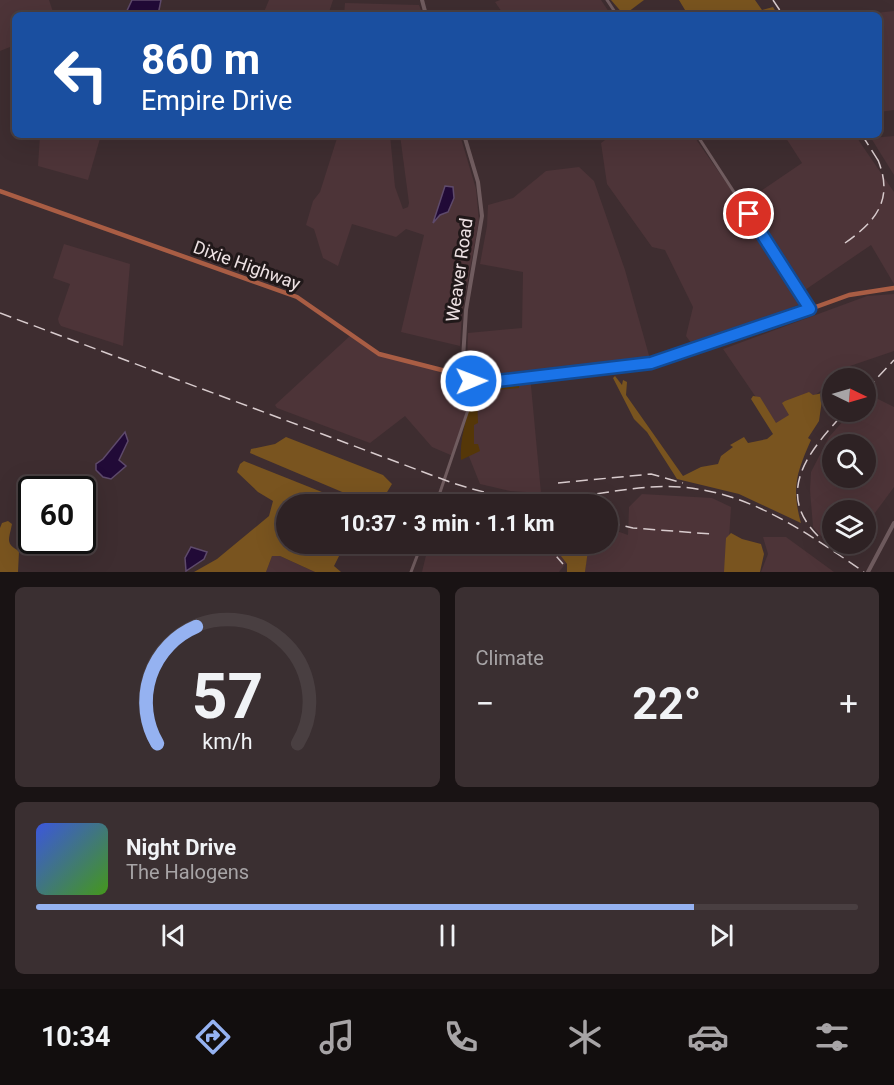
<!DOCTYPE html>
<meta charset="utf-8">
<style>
body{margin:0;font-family:Roboto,sans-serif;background:#3a2f31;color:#f1f3f6;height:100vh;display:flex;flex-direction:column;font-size:22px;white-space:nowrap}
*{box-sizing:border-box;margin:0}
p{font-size:20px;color:#a7a4a6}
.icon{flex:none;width:33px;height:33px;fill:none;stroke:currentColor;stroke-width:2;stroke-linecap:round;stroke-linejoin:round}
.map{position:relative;height:572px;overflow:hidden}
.side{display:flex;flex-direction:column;gap:15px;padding:15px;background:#191314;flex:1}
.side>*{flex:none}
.guide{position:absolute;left:12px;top:12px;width:870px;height:126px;border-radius:9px;box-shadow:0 6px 24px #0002,0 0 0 2px #493f41;background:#1a4fa0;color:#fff;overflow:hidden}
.needle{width:39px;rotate:95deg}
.tools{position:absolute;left:822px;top:368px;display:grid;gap:12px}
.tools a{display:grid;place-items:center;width:54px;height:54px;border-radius:50%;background:#2e2224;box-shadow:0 6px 24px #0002,0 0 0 2px #493f41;font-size:30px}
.speed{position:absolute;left:18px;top:476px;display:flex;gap:12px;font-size:30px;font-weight:700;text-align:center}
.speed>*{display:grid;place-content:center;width:78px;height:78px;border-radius:50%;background:#2e2224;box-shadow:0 6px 24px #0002,0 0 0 2px #493f41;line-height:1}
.speed .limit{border:3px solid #111;border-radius:9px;background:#fff;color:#111}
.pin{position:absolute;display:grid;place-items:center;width:51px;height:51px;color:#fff;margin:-26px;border:3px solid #fff;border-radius:50%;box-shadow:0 2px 6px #0007}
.me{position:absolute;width:66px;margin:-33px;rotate:89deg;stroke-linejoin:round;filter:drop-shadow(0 0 4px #0008)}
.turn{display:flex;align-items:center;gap:21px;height:126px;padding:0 30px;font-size:27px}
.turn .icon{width:78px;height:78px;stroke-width:2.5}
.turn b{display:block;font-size:42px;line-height:51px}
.big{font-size:45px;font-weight:700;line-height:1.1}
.side .tile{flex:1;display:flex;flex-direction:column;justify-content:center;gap:9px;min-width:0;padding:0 21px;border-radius:9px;background:#3a2f31}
.side .dial{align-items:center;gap:0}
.dial svg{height:156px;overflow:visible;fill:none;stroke:#493f41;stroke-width:7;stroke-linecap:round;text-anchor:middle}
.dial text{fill:#f1f3f6;stroke:none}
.song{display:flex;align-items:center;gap:18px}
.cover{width:72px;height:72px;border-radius:9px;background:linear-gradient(135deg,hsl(230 70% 55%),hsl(100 70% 35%))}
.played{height:6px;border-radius:3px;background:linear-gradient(90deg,#95b2f1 80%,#493f41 80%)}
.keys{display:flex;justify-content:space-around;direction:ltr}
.heat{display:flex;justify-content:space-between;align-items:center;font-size:33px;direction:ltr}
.side .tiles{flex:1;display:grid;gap:15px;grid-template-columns:1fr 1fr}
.tile:last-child{grid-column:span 2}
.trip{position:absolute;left:276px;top:494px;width:342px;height:60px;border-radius:30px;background:#2e2224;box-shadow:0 6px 24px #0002,0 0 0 2px #493f41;font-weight:700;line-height:60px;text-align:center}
.tabs{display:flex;height:96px;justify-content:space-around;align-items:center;background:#120e0e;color:#a7a4a6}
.tabs .icon{width:42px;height:42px}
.tabs .current{color:#95b2f1}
.tabs b{font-size:27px;color:#f1f3f6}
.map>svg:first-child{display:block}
</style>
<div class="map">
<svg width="894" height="572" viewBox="0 0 894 572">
<rect width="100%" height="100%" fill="#3e2d30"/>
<!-- built -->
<g fill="#4d3438" fill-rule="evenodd">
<path d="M0,0H49L54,15H15V45L0,51Z"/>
<path d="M269,0H333L328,15H274L264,12Z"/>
<path d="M500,0H601L611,15H504L495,2Z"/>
<path d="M345,3L419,5L423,15H344Z"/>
<path d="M894,11V110L879,112V15H857Z"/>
<path d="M40,135H101L88,180L38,166Z"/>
<path d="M338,135H390L395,187L403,209L408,207L409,203L400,135H460L476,189L479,221L462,313L460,346L401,332L424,235L406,229L396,237L352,224L338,266L323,258L314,229L306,225L313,201L320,192Z"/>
<path d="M612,135H693L737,198L803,303L694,347L686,336L693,307L665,250L652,247L607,184L601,143Z"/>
<path d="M784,135H855L894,192V284L871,245L805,290L745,202L802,163Z"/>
<path d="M894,136V175L871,138Z"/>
<path d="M579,167L594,181L625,270L650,359L639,363L530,375L541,493L510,491L480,484L462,439L472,407L467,371L468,333L522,328L523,272L480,264L487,226L488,205L513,198L546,171Z"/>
<path d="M64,244L130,264L123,346L61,326L59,323L58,319L70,284L53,278Z"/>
<path d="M894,294V351L850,366L832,378V381L777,428L723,349L867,296Z"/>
<path d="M351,335L371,350L462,376L468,410L453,456L432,447L405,416L370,443L277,408L275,405Z"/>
<path d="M868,394L894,407V487L866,525V510H832V542L820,535L813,527L810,490L811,472L829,437L852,411H866ZM832,444H866V477H832Z"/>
<path d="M642,494L712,498L731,507L727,572H585L588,543H608V528L628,535L629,507Z"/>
<path d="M763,537H786L834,572H761L768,554Z"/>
<path d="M429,543H551L566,563L559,572H422Z"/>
<path d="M272,556H280L315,572H266Z"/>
</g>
<!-- green -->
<path fill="#553708" d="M514,382L519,384V388L477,392L478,423L474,425V444H478L480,451L461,460C459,434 471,412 471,385Z"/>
<!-- forest -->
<g fill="#79541f">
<path d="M611,0H644L624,15Z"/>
<path d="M679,0H755L762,10L773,7L778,15H688Z"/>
<path d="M615,376L622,385L623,380L627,382L626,395L683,476L701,467L718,464L721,456L733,447L730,445L744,437L748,443L767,439L773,434L751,399L753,396L760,397L776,423L789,415L782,403L785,401L809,392L813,395L823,393L819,421L808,438L811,440C797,472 791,487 801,523L739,494L677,479L647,432L634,419L613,378Z"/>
<path d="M286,437L383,475L392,484L384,497H354L250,453L251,449L275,444Z"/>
<path d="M244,461L342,500L343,504H286V543H314L340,554L334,566L341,572H315L280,556H272L266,572H194L217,559L269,516L273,501L258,492L237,472L240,464Z"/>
<path d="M8,521L12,524C9,540 5,543 19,551L18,572H0V528L2,523Z"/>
<path d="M731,533L742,539L761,544L764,554L760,572H724L726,538Z"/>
<path d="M551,543H589L585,572H567V564Z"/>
</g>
<!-- water -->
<g fill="#210a37" stroke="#5e4a6b" stroke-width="1.5">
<path d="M132,0H161L158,15H125Z"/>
<path d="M445,186L453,187L454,198L448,212L440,215L433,223Z"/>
<path d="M125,432L128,441L119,460L126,466L111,479L103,477L96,470V464L103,459Z"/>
<path d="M191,547L207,552L204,559L186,571L185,558Z"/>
</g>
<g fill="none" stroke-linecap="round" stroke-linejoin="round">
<!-- tertiary -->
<g stroke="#705c5f" stroke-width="3">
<path d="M607,0L617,15"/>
<path d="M697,135L810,309"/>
<path d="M436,504L468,410V396L462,376"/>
<path d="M411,572L422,543"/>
</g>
<!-- secondary -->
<g stroke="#705c5f" stroke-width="4">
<path d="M422,0L426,15"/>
<path d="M462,375L466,310L482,216L478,182L464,135"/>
<path d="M868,572L894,523"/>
</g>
<!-- primary -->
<g stroke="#a95d44" stroke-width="4.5">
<path d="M0,191L297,297L379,354L481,380L497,381L651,363L708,346L849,295L894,288"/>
<path d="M452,374L462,363"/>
<path d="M467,390L474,379"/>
</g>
<!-- rail -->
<g stroke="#d8cbcd" stroke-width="1.5" stroke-dasharray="12 6" stroke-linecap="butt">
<path d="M773,0L783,15"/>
<path d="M862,135L881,165"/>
<path d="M845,243C876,221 894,200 878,160"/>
<path d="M0,313L450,482C482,493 515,500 549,499C593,497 636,484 680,487C751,492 807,533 864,572"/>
<path d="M866,390L894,360"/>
<path d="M558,483L651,474L683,483"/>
<path d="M608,522L633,528L711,534"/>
<path d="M818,536C772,490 813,447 846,411"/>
<path d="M545,543L563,564"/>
</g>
</g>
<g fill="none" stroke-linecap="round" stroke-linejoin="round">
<!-- route casing -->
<g stroke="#114b97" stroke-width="15">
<path id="route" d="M471,381L474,379L497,381L651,363L810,309L749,214"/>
</g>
<!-- route -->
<use href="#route" stroke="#1a73e8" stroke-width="10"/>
</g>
<g text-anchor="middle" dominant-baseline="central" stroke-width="6" stroke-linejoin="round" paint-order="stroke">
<!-- street labels -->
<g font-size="18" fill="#ede1e3" stroke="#201819">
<text transform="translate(247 265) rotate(20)">Dixie Highway</text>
<text transform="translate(459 270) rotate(-82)">Weaver Road</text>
</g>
</g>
</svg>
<div class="tools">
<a><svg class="needle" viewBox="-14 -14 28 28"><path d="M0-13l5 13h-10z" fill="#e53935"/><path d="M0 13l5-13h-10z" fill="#a7a4a6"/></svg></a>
<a><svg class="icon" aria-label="search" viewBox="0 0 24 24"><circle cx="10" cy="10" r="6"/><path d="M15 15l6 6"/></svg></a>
<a><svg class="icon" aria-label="layers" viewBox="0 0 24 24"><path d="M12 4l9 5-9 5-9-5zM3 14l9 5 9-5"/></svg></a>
</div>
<div class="speed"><div class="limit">60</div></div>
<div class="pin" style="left:749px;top:214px;background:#d93025"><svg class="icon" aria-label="arrive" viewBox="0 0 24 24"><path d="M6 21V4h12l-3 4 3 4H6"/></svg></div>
<svg class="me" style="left:471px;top:381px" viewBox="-20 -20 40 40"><circle r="17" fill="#1a73e8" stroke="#fff" stroke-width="3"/><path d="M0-11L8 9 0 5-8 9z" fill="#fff"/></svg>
<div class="trip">10:37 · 3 min · 1.1 km</div>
<div class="guide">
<div class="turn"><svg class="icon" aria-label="left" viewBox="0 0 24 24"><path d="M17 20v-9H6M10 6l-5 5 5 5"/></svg><div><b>860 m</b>Empire Drive</div></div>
</div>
</div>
<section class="side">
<div class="tiles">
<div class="tile dial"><svg viewBox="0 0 100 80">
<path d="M14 69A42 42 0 1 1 86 69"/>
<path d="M14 69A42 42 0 0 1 34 9" stroke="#95b2f1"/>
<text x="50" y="56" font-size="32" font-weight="700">57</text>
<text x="50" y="72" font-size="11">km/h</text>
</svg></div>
<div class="tile"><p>Climate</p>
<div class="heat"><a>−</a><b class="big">22°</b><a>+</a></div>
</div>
<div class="tile">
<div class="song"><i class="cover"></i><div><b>Night Drive</b><p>The Halogens</p></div></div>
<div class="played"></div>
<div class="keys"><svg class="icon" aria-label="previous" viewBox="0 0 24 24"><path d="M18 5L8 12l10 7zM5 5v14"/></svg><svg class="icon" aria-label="pause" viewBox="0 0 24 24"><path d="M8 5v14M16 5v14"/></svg><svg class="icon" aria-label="next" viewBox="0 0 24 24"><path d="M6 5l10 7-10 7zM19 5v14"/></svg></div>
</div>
</div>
</section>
<nav class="tabs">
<b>10:34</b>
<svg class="icon current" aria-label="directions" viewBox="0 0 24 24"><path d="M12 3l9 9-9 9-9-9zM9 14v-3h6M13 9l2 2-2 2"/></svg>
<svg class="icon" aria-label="music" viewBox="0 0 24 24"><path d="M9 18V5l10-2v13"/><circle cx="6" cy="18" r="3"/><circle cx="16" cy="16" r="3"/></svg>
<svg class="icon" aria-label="phone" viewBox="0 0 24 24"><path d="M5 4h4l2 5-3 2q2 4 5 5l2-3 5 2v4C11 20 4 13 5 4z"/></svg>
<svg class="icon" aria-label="climate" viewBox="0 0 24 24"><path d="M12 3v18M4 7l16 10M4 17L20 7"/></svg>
<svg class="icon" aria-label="car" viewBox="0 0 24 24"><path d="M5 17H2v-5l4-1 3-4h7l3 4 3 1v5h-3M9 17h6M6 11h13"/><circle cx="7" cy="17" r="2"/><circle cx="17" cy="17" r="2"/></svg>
<svg class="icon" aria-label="filters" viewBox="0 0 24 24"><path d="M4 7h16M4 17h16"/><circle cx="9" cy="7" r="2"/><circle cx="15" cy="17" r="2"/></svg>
</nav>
